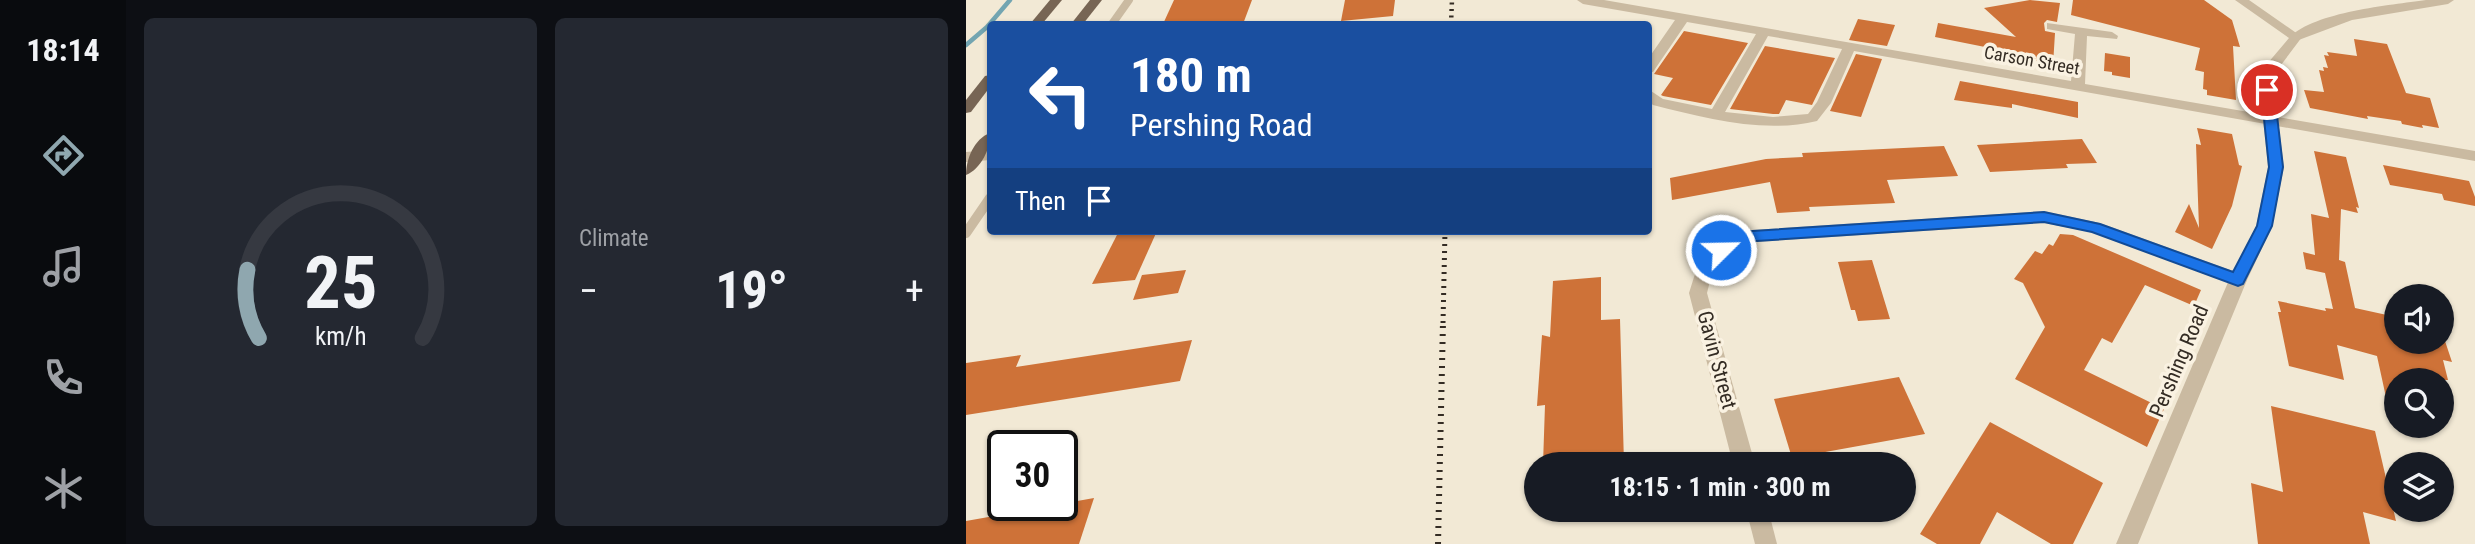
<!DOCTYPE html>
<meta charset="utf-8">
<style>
body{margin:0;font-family:"Roboto Condensed",sans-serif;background:#242831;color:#f1f3f6;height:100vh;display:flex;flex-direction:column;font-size:26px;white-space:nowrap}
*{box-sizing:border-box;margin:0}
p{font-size:23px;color:#9ea1a6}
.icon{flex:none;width:38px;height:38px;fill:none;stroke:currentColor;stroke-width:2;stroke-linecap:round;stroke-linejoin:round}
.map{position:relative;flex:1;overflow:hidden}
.drawer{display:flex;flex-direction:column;gap:18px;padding:18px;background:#0d0f14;width:840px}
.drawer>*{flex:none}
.top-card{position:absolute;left:21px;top:21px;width:665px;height:214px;border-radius:7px;box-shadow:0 2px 5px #0004;background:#1a4fa0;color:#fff;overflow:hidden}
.controls{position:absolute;left:1418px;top:284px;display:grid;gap:14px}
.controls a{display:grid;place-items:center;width:70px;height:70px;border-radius:50%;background:#171b24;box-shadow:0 2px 5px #0004;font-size:35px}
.speed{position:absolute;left:21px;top:430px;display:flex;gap:14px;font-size:35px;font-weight:700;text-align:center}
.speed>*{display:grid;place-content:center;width:91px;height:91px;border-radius:50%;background:#171b24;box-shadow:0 2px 5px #0004;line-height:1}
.speed .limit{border:4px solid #111;border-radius:10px;background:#fff;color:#111}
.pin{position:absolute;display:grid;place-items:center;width:60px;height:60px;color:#fff;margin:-30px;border:4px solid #fff;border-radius:50%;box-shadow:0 2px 7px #0007}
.me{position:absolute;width:77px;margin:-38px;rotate:67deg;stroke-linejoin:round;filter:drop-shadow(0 0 5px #0008)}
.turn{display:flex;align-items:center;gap:24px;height:147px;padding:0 28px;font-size:32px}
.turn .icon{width:91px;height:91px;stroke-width:2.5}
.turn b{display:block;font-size:49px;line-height:60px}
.then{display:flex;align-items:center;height:66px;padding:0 28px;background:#0003;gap:14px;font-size:26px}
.big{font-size:52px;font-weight:700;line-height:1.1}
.drawer .card{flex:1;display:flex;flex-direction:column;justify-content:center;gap:10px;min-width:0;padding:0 24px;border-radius:10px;background:#242831}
.drawer .dial{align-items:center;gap:0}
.dial svg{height:182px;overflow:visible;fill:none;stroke:#363941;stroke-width:7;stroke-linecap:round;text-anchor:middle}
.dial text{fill:#f1f3f6;stroke:none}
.heat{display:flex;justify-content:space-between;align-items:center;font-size:38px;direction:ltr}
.drawer .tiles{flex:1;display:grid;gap:18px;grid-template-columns:repeat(2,1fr)}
.trip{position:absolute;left:558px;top:452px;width:392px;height:70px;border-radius:35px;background:#171b24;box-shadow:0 2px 5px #0004;font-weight:700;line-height:70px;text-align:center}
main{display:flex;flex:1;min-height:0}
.tabs{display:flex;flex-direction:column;width:126px;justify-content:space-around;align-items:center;background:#090b0e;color:#9ea1a6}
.tabs .icon{width:49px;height:49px}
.tabs .current{color:#8fa7af}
.tabs b{font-size:32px;color:#f1f3f6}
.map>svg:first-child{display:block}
</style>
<main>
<nav class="tabs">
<b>18:14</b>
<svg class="icon current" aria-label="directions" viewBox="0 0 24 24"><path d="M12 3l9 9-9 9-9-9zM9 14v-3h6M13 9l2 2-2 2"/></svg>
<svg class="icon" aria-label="music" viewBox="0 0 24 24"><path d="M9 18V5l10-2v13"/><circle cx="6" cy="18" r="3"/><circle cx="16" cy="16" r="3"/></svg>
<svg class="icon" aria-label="phone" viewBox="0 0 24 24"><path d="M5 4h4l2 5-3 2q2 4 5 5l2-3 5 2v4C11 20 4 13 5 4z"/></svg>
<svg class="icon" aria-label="climate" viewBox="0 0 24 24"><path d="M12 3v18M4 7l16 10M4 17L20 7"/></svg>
</nav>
<section class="drawer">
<div class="tiles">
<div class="card dial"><svg viewBox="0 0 100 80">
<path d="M14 69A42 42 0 1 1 86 69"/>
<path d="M14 69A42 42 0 0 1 9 39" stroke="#8fa7af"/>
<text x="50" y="56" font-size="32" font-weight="700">25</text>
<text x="50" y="72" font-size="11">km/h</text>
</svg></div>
<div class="card"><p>Climate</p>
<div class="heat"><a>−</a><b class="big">19°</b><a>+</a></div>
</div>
</div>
</section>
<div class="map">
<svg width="1509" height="544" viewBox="0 0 1509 544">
<rect width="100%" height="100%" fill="#f2e9d5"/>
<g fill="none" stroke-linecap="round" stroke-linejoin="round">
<!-- stream -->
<path stroke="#73a5b1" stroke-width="4.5" d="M0,45L21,27L44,0"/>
</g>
<!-- building -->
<g fill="#ce7238">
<path d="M208,0H286L277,24H197Z"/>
<path d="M379,0H429L427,16L375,21Z"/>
<path d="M1064,0L1094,3L1091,22L1081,20L1078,23L1079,31L1089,33L1087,65L1028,54L1029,49L969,37L972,23L1050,37L1018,8Z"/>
<path d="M1107,0H1238L1266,20L1274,47L1267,46L1270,100L1241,95V90L1237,89L1238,72L1229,70L1234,48L1105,15Z"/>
<path d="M892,19L929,25L921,46L883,40Z"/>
<path d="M718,31L782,43L745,105L697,96L695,95L707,78L688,74Z"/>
<path d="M1388,39L1421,44L1440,93L1464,98L1473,128L1456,125L1457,128L1436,124L1435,121L1401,116L1402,119L1344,108L1338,90L1358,92L1353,70L1358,71L1357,67L1362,68L1358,55L1363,56L1361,52L1391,56Z"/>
<path d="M799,46L869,58L846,105L820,100L813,114H807L764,109Z"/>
<path d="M1139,53L1164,57V78L1146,75V72L1138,71Z"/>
<path d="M890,54L916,59L895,117L864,111Z"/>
<path d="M994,81L1112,102V118L1046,104V108L988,100Z"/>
<path d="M1231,128L1266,134L1273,165L1276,166L1266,206L1246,249L1209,232L1223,204L1233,228L1230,144L1235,145Z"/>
<path d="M1116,139L1131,163L1100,164L1102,168L1024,172L1011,145Z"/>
<path d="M978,146L992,176L921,180L929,203L843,207L844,211L811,213L804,182L706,200L704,178L800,159L837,157L836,153Z"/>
<path d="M1348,151L1380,157L1393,208L1390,207L1392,213L1375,209L1373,260L1379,262L1389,308L1430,317V341H1479L1486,362L1477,360L1482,380H1430V410L1423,411L1411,356L1371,345L1378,380L1323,366L1312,312H1315L1312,301L1360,311L1359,308L1367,309L1359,273L1340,269L1337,252L1349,255L1345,214L1363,218Z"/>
<path d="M1417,165L1503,181L1509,197V206L1478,200L1476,194L1424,185Z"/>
<path d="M153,231H191L169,280L126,284Z"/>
<path d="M1094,234L1107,235L1235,290L1228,306L1179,285L1146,343L1136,338L1118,370L1198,409L1181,447L1049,379L1079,327L1057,283L1048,279L1069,251L1076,254L1083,244L1087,246Z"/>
<path d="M906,260L924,319L892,321L889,310H885L872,262Z"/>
<path d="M220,270L212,293L167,300L176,275Z"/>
<path d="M635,277V320L654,319L658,464H577L579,405L571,406L576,335L584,337L587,281Z"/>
<path d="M226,340L214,381L0,415V363L55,355L50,367Z"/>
<path d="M933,377L959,434L826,458L808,399Z"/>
<path d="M1305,406L1409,431L1430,521L1397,512L1404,544H1292L1285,483L1317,492Z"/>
<path d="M1024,422L1137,483L1107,544H1085L1031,512L1014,544H971L954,534Z"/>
<path d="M128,498L113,544H0V521Z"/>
</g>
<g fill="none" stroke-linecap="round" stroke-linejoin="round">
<!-- service-far1 -->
<path stroke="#cabaa1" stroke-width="8" d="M146,24L163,0"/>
<!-- service -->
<g stroke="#cabaa1" stroke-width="10">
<path d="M0,157L24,155"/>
<path d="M0,233L24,198"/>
</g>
<!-- minor -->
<g fill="#cabaa1" fill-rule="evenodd">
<path d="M611,0H638L1105,81L1109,34L1081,29V23L1146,32L1152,36L1151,39L1121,36L1119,84L1509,151V161L888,51L865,103L851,121C798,134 739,118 687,105L682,101V89L697,99L746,109L790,34L721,22L687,72L682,73V59L709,20L617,4ZM802,36L876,49L851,102L842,114L807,117L759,112Z"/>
<path d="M1460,0H1488L1482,4L1386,20L1330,41L1324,37C1349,12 1424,5 1460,0Z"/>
<path d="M1078,211L1134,223L1278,275L1281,280L1278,285L1272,286L1125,232L1078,223L775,243L748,265L741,293L789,464H767L723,293L734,258L771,231Z"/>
<path d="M780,509H802L811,544H789Z"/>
</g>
<!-- tertiary -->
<path fill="#cabaa1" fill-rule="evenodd" d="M1269,0H1283L1336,37L1315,65L1308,90L1318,167L1306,227L1281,280L1172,544H1150L1263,280L1290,227L1302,167L1294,90L1301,64L1323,38Z"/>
<!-- primary -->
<g fill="#776554" fill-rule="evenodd">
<path d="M84,0H96L76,24H64Z"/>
<path d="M124,0H136L117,24H105Z"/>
<path d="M24,75V87L5,112L0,113V100L19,76Z"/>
<path d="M24,133C25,148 15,169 0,175C0,159 8,139 24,133Z"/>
</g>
<!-- rail-far2 -->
<path stroke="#342c24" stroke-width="4.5" stroke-dasharray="2 4.5" stroke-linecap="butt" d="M485,24L486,0"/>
<!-- rail-far1 -->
<path stroke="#342c24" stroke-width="5" stroke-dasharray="2 5" stroke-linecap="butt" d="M477,323L479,231"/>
<!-- rail -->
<path stroke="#342c24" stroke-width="6" stroke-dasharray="2 6" stroke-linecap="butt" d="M472,544L477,322"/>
</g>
<!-- route -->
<path fill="#1a73e8" stroke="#114b97" stroke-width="2" d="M1301,87L1308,90L1317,167L1306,226L1277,284L1272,286L1126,232L1078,222L775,242L755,255L748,250L771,232L1078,212L1134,224L1267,272L1291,226L1303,167L1295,90Z"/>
<g text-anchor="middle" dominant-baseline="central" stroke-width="7" stroke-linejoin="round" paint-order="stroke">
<!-- far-street labels -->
<g font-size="18" fill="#342c24" stroke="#faf2e2">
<text transform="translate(1066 60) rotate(10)">Carson Street</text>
</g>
<!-- street labels -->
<g font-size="21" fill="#342c24" stroke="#faf2e2">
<text transform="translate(751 360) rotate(75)">Gavin Street</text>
<text transform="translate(1213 361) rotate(-67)">Pershing Road</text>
</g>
</g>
</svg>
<div class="controls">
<a><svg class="icon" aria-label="sound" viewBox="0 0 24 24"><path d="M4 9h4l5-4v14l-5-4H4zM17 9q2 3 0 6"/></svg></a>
<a><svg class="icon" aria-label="search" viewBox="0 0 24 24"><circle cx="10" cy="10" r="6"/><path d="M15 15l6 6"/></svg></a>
<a><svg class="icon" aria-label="layers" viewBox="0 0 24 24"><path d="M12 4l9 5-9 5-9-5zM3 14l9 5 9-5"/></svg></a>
</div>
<div class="speed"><div class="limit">30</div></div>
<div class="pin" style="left:1301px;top:90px;background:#d93025"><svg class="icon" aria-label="arrive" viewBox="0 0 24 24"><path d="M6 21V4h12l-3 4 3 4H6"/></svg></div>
<svg class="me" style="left:755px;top:250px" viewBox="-20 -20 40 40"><circle r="17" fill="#1a73e8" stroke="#fff" stroke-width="3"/><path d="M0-11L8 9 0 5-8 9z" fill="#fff"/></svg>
<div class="trip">18:15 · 1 min · 300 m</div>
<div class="top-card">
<div class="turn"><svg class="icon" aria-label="left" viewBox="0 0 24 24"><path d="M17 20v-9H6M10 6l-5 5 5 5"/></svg><div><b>180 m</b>Pershing Road</div></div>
<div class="then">Then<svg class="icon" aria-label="arrive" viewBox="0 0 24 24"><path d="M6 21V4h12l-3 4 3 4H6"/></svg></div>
</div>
</div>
</main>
